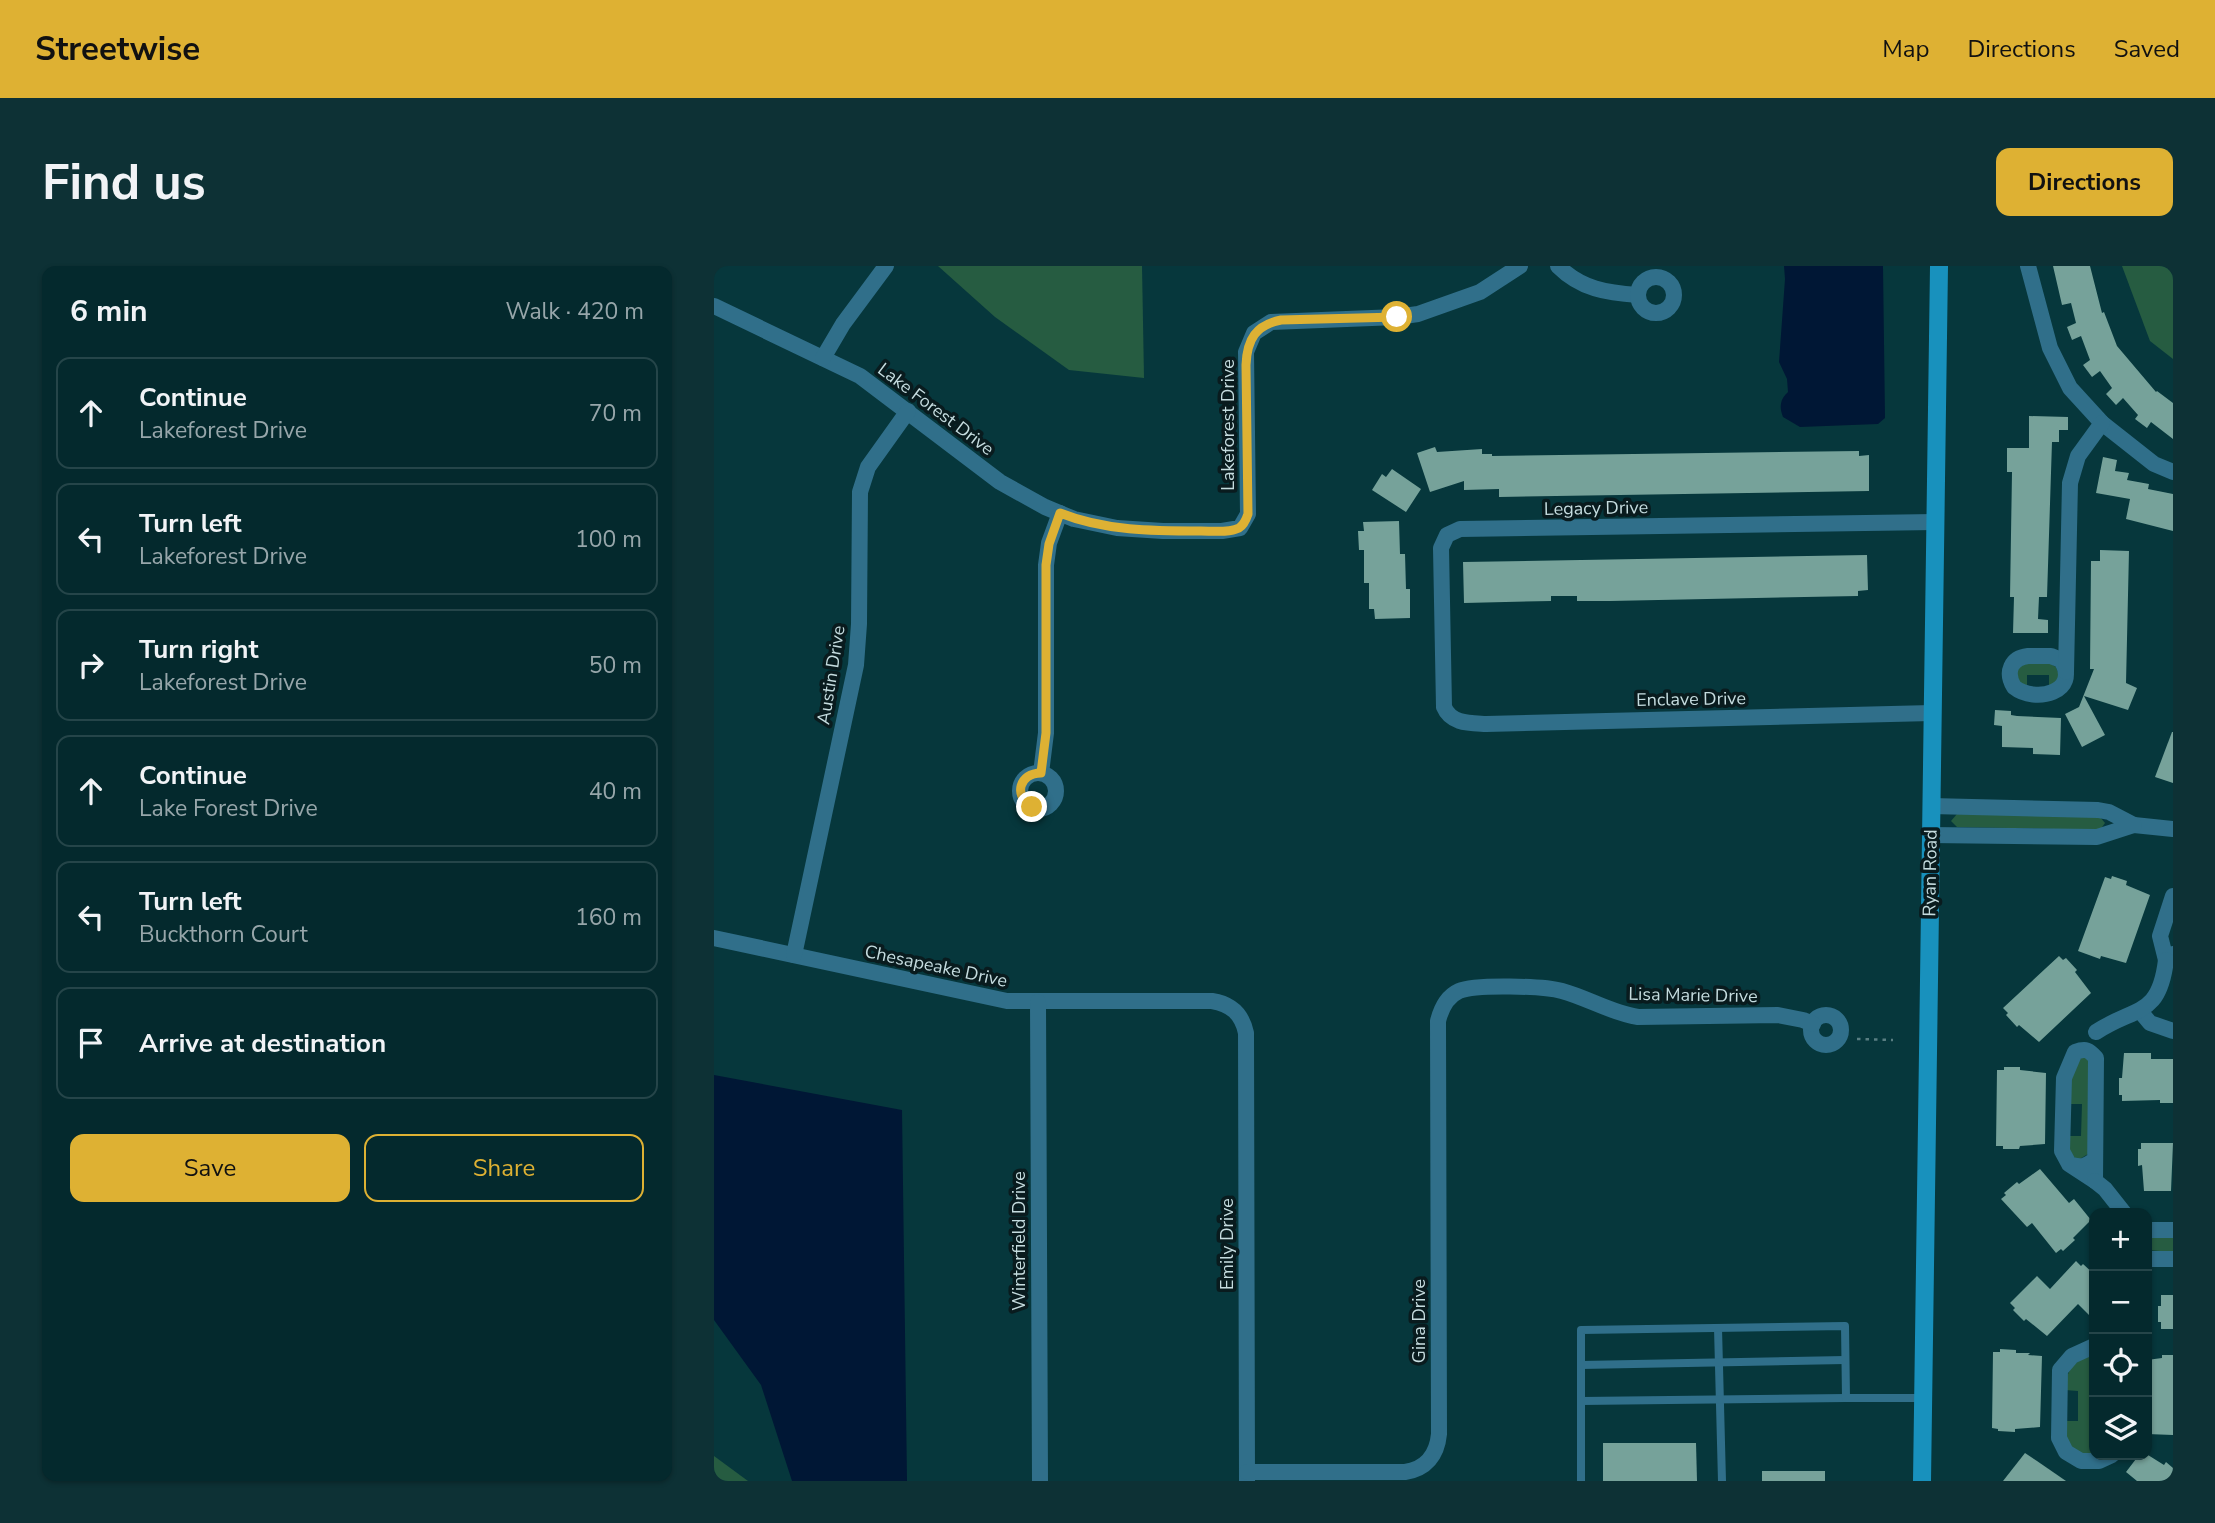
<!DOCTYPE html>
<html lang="en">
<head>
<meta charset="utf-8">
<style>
  body { margin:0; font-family:"Nunito Sans",sans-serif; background:#0d3135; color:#f1f3f6 }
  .controls { position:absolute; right:21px; bottom:21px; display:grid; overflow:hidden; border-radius:14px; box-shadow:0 2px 5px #0004 }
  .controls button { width:63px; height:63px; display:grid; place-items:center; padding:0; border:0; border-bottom:2px solid #254549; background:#04292d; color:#f1f3f6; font:35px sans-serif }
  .stop { position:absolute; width:21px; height:21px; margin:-16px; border:5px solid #deb133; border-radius:50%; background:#fff }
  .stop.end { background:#deb133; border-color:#fff; box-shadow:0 2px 7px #0008 }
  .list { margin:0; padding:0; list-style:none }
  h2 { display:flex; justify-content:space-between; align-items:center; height:91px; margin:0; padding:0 28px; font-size:30px }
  h2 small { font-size:23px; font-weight:400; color:#97a6aa }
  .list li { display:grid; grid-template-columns:46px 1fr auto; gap:21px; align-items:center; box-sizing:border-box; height:112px; margin:0 14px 14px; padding:0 14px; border:2px solid #254549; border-radius:14px }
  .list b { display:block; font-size:26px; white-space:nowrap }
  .list p { margin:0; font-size:23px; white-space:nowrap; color:#97a6aa }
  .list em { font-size:23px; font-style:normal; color:#97a6aa }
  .actions { display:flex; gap:14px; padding:21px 28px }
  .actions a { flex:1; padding:16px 0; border:2px solid #deb133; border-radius:14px; text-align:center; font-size:24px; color:#deb133 }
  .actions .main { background:#deb133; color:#111 }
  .icon { flex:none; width:38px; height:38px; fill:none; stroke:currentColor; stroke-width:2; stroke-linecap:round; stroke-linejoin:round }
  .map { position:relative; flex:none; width:1459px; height:1215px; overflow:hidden; border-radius:14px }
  header { display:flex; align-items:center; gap:42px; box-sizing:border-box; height:98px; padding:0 35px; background:#deb133; color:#111 }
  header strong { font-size:33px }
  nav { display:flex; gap:38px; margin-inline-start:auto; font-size:24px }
  .intro { display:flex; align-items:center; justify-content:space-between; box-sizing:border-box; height:168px; padding:0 42px }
  h1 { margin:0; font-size:49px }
  .button { padding:18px 32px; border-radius:14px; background:#deb133; color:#111; font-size:24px; font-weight:700 }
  main { display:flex; gap:42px; padding:0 42px }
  aside { flex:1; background:#04292d; border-radius:14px; box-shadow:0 2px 5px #0004 }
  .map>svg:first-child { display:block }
  .green { fill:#265c41 }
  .water { fill:#001735 }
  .building { fill:#76a29a }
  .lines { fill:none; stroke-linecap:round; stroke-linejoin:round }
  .path { stroke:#597e82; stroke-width:2.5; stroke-dasharray:3.5 5; stroke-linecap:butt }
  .lane { stroke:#306f8a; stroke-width:8 }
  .street { stroke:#306f8a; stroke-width:16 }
  .secondary { stroke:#1891bd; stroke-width:18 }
  .route { stroke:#deb133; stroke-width:9 }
  .labels { text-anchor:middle; stroke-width:7; stroke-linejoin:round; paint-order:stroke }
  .street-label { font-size:18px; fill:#c5dcdf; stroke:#091b1e }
</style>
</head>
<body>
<header>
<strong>Streetwise</strong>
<nav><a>Map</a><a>Directions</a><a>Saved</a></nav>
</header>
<div class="intro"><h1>Find us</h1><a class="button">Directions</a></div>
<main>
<aside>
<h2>6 min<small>Walk · 420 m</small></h2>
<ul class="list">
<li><svg class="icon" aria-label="ahead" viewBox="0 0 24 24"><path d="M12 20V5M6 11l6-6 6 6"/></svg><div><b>Continue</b><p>Lakeforest Drive</p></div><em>70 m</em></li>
<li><svg class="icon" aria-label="left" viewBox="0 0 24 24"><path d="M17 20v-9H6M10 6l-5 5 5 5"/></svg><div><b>Turn left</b><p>Lakeforest Drive</p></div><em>100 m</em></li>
<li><svg class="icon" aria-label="right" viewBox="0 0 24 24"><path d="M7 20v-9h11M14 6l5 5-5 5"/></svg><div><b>Turn right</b><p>Lakeforest Drive</p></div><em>50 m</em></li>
<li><svg class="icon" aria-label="ahead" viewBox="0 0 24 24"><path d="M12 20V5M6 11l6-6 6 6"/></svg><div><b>Continue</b><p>Lake Forest Drive</p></div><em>40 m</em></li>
<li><svg class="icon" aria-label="left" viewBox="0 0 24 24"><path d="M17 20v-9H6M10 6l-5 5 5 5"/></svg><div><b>Turn left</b><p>Buckthorn Court</p></div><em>160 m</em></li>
<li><svg class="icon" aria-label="arrive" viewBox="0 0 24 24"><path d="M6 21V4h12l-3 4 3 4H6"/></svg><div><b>Arrive at destination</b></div></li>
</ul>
<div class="actions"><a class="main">Save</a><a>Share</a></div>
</aside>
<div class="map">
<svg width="1459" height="1215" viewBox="0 0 1459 1215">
  <rect width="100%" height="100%" fill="#06373c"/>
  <!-- green -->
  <g class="green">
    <polygon points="224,0 428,0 430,112 355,104 281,51"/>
    <polygon points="1408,0 1459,0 1459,93 1436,75"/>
    <polygon points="1313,397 1335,397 1342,401 1345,409 1342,417 1335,421 1335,409 1313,409 1313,421 1305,417 1302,409 1305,401"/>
    <polygon points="1243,548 1386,551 1391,557 1386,564 1243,561 1237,555"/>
    <path d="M1368,790L1375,794L1374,888L1364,894L1354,887L1355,870H1367L1368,838H1356C1356,817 1357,808 1368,790Z"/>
    <polygon points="1436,971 1459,971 1459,986 1433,984 1433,973"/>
    <path d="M1380,1088L1378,1125H1380V1189L1367,1188L1353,1177L1351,1155H1364V1125L1351,1124C1354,1100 1358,1097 1380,1088Z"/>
    <polygon points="0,1190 34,1215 0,1215"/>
  </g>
  <!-- water -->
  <g class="water">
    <path d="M1070,0H1169L1171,152L1164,158L1086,161L1069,151C1065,141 1066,133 1074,126L1073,113L1065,96L1071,13Z"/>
    <polygon points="0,809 188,844 193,1215 78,1215 47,1119 0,1054"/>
  </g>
  <!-- building -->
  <g class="building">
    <polygon points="1339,0 1376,0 1388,47 1390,46 1403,80 1442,126 1443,125 1459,137 1459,173 1437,156 1433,162 1421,153 1424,149 1409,132 1402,139 1392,128 1398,122 1386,105 1378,111 1369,99 1376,94 1367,70 1358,74 1353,61 1362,57 1357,37 1348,39"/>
    <polygon points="1315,150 1354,151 1354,164 1345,164 1345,176 1338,176 1333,331 1325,331 1324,353 1334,354 1334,367 1299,367 1300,331 1296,331 1298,206 1293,206 1293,182 1315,182"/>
    <polygon points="721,181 723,186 768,183 768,188 778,188 778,190 1145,185 1145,190 1155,189 1155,225 785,231 785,223 750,224 750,215 716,226 703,187"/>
    <polygon points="1389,191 1403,194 1401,205 1415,207 1413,214 1435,218 1434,223 1459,228 1459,265 1412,253 1416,233 1382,227"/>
    <polygon points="678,203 707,223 692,246 658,224 668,208 672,211"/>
    <polygon points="685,255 686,288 691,288 692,323 696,323 696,352 661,353 660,343 655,343 655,317 650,317 650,284 645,284 644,265 650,265 649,256"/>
    <polygon points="1386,284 1415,285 1412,417 1423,422 1414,444 1370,430 1391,469 1368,481 1351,448 1365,441 1380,403 1376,403 1377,295 1386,295"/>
    <polygon points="1153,289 1154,324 1144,325 1144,330 896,335 863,335 863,330 837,330 837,335 750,337 749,296"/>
    <polygon points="1281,444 1297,445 1297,449 1303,450 1347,452 1346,489 1319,488 1319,482 1288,481 1288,460 1280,459"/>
    <polygon points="1458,466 1459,466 1459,517 1441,511"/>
    <polygon points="1398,610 1413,615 1412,619 1436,629 1412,697 1387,690 1386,693 1364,685 1391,611 1397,613"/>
    <polygon points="1345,690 1349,694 1352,692 1363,704 1361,706 1377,727 1325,776 1305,759 1303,761 1292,749 1294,747 1289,742"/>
    <polygon points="1410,787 1437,787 1437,793 1459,793 1459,837 1446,837 1446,834 1408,835 1408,829 1405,829 1405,812 1408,812"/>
    <polygon points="1290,801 1306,801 1306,804 1332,807 1331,878 1306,880 1305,883 1289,883 1289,880 1282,880 1283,804 1290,804"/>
    <polygon points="1427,877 1459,877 1457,925 1430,925 1428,899 1424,900 1424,883 1427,883"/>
    <polygon points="1326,903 1355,937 1360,933 1377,954 1359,972 1361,974 1349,985 1347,983 1342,987 1318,957 1313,961 1287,933 1292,929 1290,927 1303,916 1305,918"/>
    <polygon points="1362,995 1367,1000 1369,998 1380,1008 1380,1054 1364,1038 1333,1070 1312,1053 1310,1055 1299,1044 1301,1042 1296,1037 1323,1010 1336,1023"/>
    <polygon points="1447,1029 1459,1029 1459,1063 1447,1063 1447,1056 1444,1056 1444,1040 1447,1040"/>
    <polygon points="1286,1083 1302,1084 1302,1087 1316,1087 1314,1089 1328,1090 1326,1161 1301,1163 1301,1166 1284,1165 1284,1163 1278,1162 1279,1086 1286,1086"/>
    <polygon points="1448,1089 1459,1089 1459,1169 1433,1168 1433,1094 1448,1092"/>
    <polygon points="889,1177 982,1177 983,1215 889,1215"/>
    <polygon points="1311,1187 1323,1195 1352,1215 1289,1215"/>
    <polygon points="1425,1189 1434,1189 1450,1199 1452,1196 1459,1202 1459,1215 1423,1215 1412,1206"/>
    <rect x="1048" y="1205" width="63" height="10"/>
  </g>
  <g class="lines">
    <!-- path -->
    <polyline class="path" points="1143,773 1179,774"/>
    <!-- lane -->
    <g class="lane">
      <polyline points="1004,1062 1008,1215"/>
      <polyline points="867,1099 1131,1094"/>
      <polyline points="867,1135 1132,1132"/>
      <polyline points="867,1215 867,1064 1131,1060 1132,1132 1208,1132"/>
    </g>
    <!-- street -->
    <g class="street">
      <path d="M844,0C867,23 893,27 924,29"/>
      <polyline points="1314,0 1336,82 1356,122 1388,157 1440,198 1459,206"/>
      <circle cx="942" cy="29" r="18"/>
      <polyline points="0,40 146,110 286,216 331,241 360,253 403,262 449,265 508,265 526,262 534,248 532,86 540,67 557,56 683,51 704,48 766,26 806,0"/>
      <polyline points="109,92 129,58 172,0"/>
      <path d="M1314,390H1337L1347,394C1367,426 1321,438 1300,421C1291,406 1297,392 1314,390Z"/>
      <polyline points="1352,406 1356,217 1364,190 1388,157"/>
      <path d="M1218,447L772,458C756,457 737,458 730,441L727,282L733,269L746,263L1221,256"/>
      <polyline points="327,507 332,467 332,299 335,277 346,247"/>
      <circle cx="324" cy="525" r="18"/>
      <polyline points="1420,559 1459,563"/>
      <polyline points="1216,569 1383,571 1420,559 1395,546 1384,544 1217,540"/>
      <polyline points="1459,630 1446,670 1452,694 1459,688"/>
      <path d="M0,672L293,735H498C517,738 528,748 532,767L533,1215"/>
      <polyline points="80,689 142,399 145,358 146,226 154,201 194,145"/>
      <polyline points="324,736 326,1215"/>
      <polyline points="1426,745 1436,757 1459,765"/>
      <circle cx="1112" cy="764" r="15"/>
      <path d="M1382,766C1421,740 1445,752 1452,694"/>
      <path d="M1355,898L1381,915L1382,792C1375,784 1372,782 1361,786L1350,812L1348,885L1355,898C1366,902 1372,901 1381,893"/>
      <polyline points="1381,915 1391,923 1410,947"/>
      <polyline points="1433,964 1459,964"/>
      <polyline points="1433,993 1459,993"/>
      <polyline points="1380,1080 1358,1090 1346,1104 1345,1172 1352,1186 1367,1195 1385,1195 1398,1189"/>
      <path d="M533,1206H691C712,1203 723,1189 725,1168L724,755C727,743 732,731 745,725C761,718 830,720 848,725C874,732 897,747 924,751L1064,749L1089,754L1099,758"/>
    </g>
    <!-- secondary -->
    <polyline class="secondary" points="1208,1215 1225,0"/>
  </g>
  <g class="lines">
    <!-- route -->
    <path class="route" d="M318,541C299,530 305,507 327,507L332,467V299L335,278L346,247C391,265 439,265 487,265C498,265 515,267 525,262C530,259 532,254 534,248L532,99C533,73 542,59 567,54L683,51"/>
  </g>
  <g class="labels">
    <!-- street labels -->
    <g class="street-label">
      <text transform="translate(222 143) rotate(37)" y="6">Lake Forest Drive</text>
      <text transform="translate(514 159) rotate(-90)" y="6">Lakeforest Drive</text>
      <text transform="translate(882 242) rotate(-1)" y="6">Legacy Drive</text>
      <text transform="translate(117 409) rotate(-81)" y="6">Austin Drive</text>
      <text transform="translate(977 433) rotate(-1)" y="6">Enclave Drive</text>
      <text transform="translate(1216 607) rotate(-89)" y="6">Ryan Road</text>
      <text transform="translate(222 700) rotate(12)" y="6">Chesapeake Drive</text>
      <text transform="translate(979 729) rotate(1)" y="6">Lisa Marie Drive</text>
      <text transform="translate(305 975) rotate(-90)" y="6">Winterfield Drive</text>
      <text transform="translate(513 978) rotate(-90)" y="6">Emily Drive</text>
      <text transform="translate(705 1055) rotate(-90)" y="6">Gina Drive</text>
    </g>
  </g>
</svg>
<div class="controls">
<button>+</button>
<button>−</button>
<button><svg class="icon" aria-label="locate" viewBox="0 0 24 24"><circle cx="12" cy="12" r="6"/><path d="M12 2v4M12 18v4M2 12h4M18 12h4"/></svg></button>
<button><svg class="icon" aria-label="layers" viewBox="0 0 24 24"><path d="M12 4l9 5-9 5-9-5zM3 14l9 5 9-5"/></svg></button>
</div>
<div class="stop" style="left:683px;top:51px"></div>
<div class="stop end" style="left:318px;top:541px"></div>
</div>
</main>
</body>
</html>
